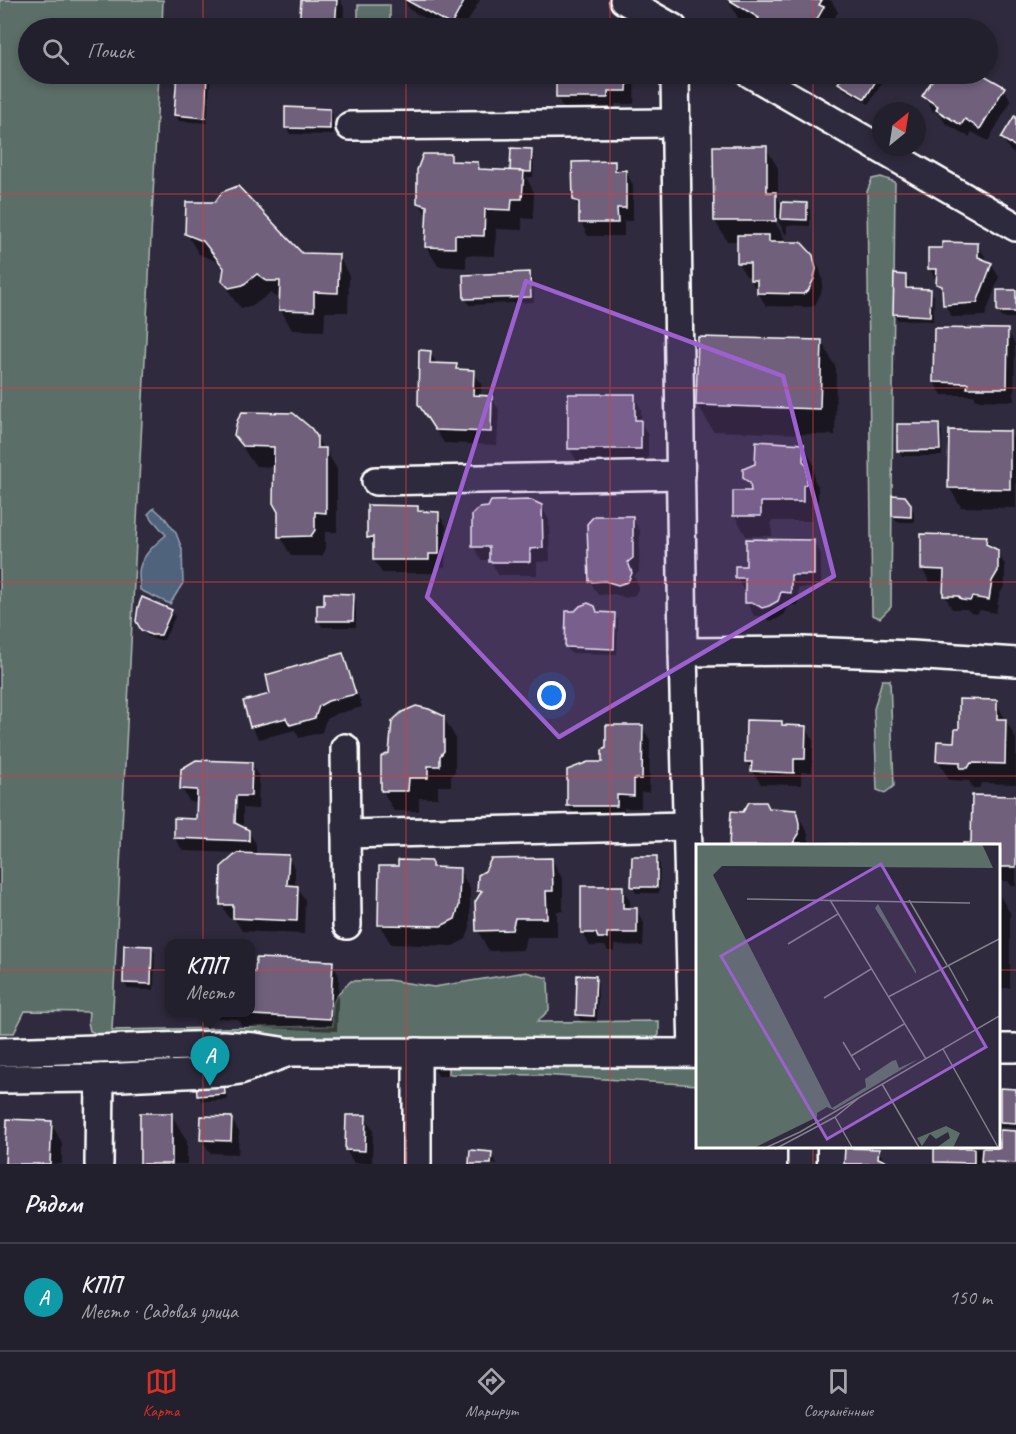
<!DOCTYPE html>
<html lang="ru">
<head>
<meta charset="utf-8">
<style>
  body { margin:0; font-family:Caveat,sans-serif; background:#2f2d3a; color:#f1f3f6 }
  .compass { position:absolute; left:872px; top:102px; width:54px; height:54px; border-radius:50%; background:#23202e; box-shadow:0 3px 9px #0003; rotate:30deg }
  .you { position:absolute; left:552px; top:696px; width:21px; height:21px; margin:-15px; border:4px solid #fff; border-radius:50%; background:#1a73e8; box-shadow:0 0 0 9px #1a73e833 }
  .badge { display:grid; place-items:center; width:39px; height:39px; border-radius:50%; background:#d93025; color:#fff; font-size:20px; font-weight:700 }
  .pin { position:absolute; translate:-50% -50px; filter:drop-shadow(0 2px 3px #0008) }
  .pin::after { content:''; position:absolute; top:32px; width:21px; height:18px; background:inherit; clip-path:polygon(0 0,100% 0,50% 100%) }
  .popup { position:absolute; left:165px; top:939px; width:90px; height:78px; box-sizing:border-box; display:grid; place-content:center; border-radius:12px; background:#23202e; filter:drop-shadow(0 2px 4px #0005); font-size:20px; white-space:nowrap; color:#a3a3aa }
  .popup b { font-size:22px; color:#f1f3f6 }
  .popup::after { content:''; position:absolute; left:50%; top:100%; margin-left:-12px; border:12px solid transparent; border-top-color:#23202e }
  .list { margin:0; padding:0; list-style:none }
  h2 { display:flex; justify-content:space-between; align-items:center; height:78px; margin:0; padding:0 24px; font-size:26px }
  h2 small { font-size:20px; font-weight:400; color:#a3a3aa }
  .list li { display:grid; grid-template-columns:39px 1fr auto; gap:18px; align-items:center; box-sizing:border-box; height:108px; padding:0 24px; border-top:2px solid #403e4a }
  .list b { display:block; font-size:22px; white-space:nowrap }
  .list p { margin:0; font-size:20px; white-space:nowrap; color:#a3a3aa }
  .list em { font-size:20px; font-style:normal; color:#a3a3aa }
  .icon { flex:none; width:33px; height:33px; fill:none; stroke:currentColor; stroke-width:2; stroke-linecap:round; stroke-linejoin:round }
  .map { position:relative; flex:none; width:1016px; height:1164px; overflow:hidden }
  .search { position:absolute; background:#23202e; box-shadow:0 3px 9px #0003; left:18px; right:18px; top:18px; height:66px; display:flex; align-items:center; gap:15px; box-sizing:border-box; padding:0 21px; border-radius:33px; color:#a3a3aa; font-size:22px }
  .sheet { height:186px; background:#23202e }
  nav { display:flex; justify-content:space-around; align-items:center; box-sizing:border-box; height:84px; border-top:2px solid #403e4a; background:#23202e; font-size:16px; color:#a3a3aa }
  nav a { display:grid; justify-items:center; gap:3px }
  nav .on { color:#d93025 }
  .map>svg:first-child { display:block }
  .green { fill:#5b6e67; stroke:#adb6b3; stroke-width:1.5 }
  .water { fill:#50637b; stroke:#96a1b0; stroke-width:1.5 }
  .shadow { fill:#0007 }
  .building { fill:#6f607b; stroke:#fff; stroke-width:1.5 }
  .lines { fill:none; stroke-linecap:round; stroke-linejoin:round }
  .minor-casing { stroke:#fff; stroke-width:32 }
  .minor { stroke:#2f2a3d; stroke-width:27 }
  .marked { fill:#9c61cf; fill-opacity:0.2; stroke:#9c61cf; stroke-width:4.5; stroke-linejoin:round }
  .grid { fill:none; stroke:#da3e3e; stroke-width:1.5; stroke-opacity:0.55 }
  .inset-road { fill:none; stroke:#827f8b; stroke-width:1.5 }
  .view { fill:#9c61cf; fill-opacity:0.15; stroke:#9c61cf; stroke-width:3 }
  .inset-edge { fill:none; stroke:#fff; stroke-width:3 }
</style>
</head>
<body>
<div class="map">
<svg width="1016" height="1164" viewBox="0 0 1016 1164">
  <rect width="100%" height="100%" fill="#2f2a3d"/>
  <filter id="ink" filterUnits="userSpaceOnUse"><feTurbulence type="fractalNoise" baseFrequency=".0167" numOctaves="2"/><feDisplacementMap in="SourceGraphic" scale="12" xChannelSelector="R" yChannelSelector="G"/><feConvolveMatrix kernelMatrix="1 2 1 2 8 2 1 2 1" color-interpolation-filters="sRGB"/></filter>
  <g filter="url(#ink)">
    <!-- green -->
    <g class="green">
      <path d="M0,0H163L162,28H28V74H159L112,1030L333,1026C331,1000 332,999 351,981L388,980L434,987L526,972L548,978L549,1010L537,1022L659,1021V1035L657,1037L114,1041L90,1031L88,1022L89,1012L25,1011L14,1033H0Z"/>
      <rect x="358" y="5" width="32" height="23"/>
      <polygon points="881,177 895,182 891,607 880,618 872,615 867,192 872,179"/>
      <polygon points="882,680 890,680 894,786 885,793 877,790 874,709"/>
      <polygon points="449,1065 698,1069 698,1085 541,1075 449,1074"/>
    </g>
    <!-- water -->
    <path class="water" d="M154,508L165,518L176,533L182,549L183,583L170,604L140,590C140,586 139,580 139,575C138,559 154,545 166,535L148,514Z"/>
    <!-- shadow -->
    <g class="shadow">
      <polygon points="303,0 340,0 344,8 343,28 300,28"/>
      <polygon points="404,0 480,0 464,28 443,28 410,10"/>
      <polygon points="728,0 831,0 838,12 831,23 835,28 755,28 738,18"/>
      <polygon points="178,74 211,74 207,123 179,121 176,115"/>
      <polygon points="334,74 353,74 353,80 338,80"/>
      <polygon points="558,74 635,74 634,104 615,104 615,111 565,111 557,97"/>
      <polygon points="846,74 899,74 894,83 885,78 869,104 844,89 840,83"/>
      <polygon points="924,74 980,74 1004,88 1011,101 988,141 972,132 969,137 945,123 940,115 932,110 924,96 931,85"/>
      <polygon points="329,110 333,116 333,135 290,134 287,128"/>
      <polygon points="1016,118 1016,155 1010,151 1003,138"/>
      <polygon points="766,148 778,168 778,199 781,204 807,204 810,211 810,226 787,225 787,237 774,214 771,215 787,243 812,256 820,270 823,283 821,293 815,305 811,307 766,306 751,280 752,276 746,276 738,263 738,241 727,241 715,221"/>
      <polygon points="531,150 534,156 533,177 526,177 534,192 533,219 522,218 522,230 496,229 495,256 466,255 466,268 438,266 426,246 428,218 419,202 450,156 454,163 477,164 480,170 511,172"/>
      <polygon points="614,163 619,172 626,172 633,185 633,221 624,221 624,236 588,236 581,222 580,210 574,199"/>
      <polygon points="187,234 301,255 338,255 349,276 348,312 325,312 324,331 292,330 281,310 280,300 270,293 254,305 241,308 235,301 223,281 225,272 216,261 199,254"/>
      <polygon points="977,244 985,257 985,261 991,264 999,277 985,316 952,317 945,304 944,295 930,269 944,249"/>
      <polygon points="530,274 533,280 534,302 469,305 466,298"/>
      <polygon points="905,276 909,282 909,289 930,290 934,296 933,321 898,320 894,314"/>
      <polygon points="1016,291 1016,318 1002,318 998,312"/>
      <polygon points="1007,331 1015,344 1014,401 976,400 974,395 942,395 934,382"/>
      <polygon points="821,341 836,368 835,435 713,431 698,405"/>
      <polygon points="430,352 437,364 456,365 459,371 473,371 481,384 481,397 491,397 499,410 497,445 444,443 428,418"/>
      <polygon points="634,396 641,409 641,423 648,435 648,462 577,461 569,448"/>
      <polygon points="938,425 942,432 942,456 902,456 899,450"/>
      <polygon points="1010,433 1016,444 1016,508 961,507 949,487"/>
      <polygon points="236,435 316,436 323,449 325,449 337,469 337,532 325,532 325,551 322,556 291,556 280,536 275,467 256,466 248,456"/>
      <polygon points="803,445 814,465 814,479 818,486 818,503 813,506 813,521 771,521 772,536 746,536 735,516 753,492 745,478"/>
      <polygon points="910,505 914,512 914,522 897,522 893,516"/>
      <polygon points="541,506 549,520 550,561 537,562 537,575 498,575 491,560 481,560 474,547"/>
      <polygon points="417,507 420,513 438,513 446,526 445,567 436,566 436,573 382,573 374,560 374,547 369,537"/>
      <polygon points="632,518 640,531 639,572 634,576 639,587 635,595 626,598 614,594 598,595 590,581"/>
      <polygon points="986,537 993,549 997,551 1005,565 1005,585 999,595 996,613 980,610 977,614 971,613 967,609 952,609 945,596 945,582 930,582 922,569"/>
      <polygon points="813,541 821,554 821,588 798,588 798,605 788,605 785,614 777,619 770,621 763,616 754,616 747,603 747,591 744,591 737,577 748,568"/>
      <polygon points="353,595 356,601 356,627 322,627 319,621 326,606"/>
      <polygon points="171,611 175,617 164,640 156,640 147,636 137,621"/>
      <polygon points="598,614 614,614 618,620 617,654 570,653 566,646"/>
      <polygon points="342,655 349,668 362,707 335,714 326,720 322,732 299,738 295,730 259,739 251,726 272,695"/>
      <polygon points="996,702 1016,739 1016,784 982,783 979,788 973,788 969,781 949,780 938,760 956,743 960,731"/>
      <polygon points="443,717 455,737 455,771 451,777 451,786 438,786 438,798 419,798 419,811 394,811 383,791 390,754"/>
      <polygon points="781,723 784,726 806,727 813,741 812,772 801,772 801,785 761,784 746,762"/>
      <polygon points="642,727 650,740 649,792 641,792 641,808 624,808 624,819 576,818 568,805 603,764"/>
      <polygon points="251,764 259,777 258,809 243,808 243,828 248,831 256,844 256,855 288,856 295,870 295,887 297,887 305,900 304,934 242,931 234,918 229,918 221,904 240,853 183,851 175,838 198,820 198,803 190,802 182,789"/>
      <polygon points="1016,797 1016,886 1012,886 1008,881 1000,881 1000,846 964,846 973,844"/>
      <polygon points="768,809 795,811 807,831 810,845 845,846 731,846 743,813"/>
      <polygon points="879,844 902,844 903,846 879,846"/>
      <polygon points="656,858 660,864 659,893 636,893 633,887"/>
      <polygon points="552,860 563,880 563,911 557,911 557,937 526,937 523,950 489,951 478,931 482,895 479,890"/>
      <polygon points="431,863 434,869 459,869 470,889 470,927 466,939 453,946 391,944 379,924 400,868"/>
      <polygon points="622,888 630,901 630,910 636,910 644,923 643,946 614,945 614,951 608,951 605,946 590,946 582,933"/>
      <polygon points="1000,896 1010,913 1010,988 1000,988"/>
      <polygon points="151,947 155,953 154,990 128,989 124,983"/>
      <polygon points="332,963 339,976 337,1031 242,1027 238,1019 197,1017 194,1012 250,1012"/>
      <polygon points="578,977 595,977 598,983 597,1022 581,1021 577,1015"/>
      <polygon points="435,1066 445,1066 448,1072 448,1076 438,1076 435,1070"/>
      <polygon points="197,1080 226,1085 227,1100 202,1101 198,1095"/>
      <polygon points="1000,1090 1016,1090 1016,1128 1000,1127"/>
      <polygon points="171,1114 187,1141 187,1164 142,1164"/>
      <polygon points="365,1117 373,1130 372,1163 354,1163 346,1150"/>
      <polygon points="231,1118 239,1132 238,1154 210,1153 202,1140"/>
      <polygon points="51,1123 62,1143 62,1164 7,1164"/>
      <polygon points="1000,1131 1016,1132 1016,1164 984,1164 981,1158 981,1164 937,1164 935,1162 936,1148 1000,1148"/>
      <polygon points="878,1150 885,1162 890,1164 846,1164"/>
      <polygon points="491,1153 497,1164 470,1164"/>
    </g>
    <!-- building -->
    <g class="building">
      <polygon points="301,0 337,0 335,28 299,28"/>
      <polygon points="406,0 465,0 451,25"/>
      <polygon points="729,0 822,0 819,5 824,7 812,28 753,28 759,18"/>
      <polygon points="177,74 207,74 205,118 174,115"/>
      <polygon points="556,74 628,74 627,91 608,91 608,98 556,98"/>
      <polygon points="844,74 880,74 865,99 838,83"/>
      <polygon points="922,74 982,74 1005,87 980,129 965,119 961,125 936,110 938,106 922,96 933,79"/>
      <polygon points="285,107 330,109 330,129 285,128"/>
      <polygon points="1015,115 1016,116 1016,147 1001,138"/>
      <polygon points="713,146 767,146 767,192 776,192 776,221 714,221"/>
      <polygon points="511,148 532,149 531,172 510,171"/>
      <polygon points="423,154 451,154 451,161 478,162 479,169 524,171 522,199 512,199 511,210 485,209 484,236 455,235 455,248 425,247 427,206 417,203 417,170"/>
      <polygon points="615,161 615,171 626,170 626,208 617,208 618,223 579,223 579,202 573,200 572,162"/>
      <polygon points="238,186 302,253 339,254 338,293 314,292 314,311 279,310 280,281 267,281 257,274 243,285 229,288 222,281 224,268 203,241 185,234 186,202 215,202 222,192"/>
      <polygon points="782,202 807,203 807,220 781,219"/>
      <polygon points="737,235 769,235 769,242 801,242 813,255 816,269 814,279 808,291 803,294 757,293 757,280 750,280 750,263 737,263"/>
      <polygon points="942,242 978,243 978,257 992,263 977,303 943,305 942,286 936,284 937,269 928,269 928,248 942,248"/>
      <polygon points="530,272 531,297 464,299 463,275"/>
      <polygon points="894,274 906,275 906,288 931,289 930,316 893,314"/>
      <rect x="997" y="290" width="19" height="22"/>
      <polygon points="934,328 1008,329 1007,388 967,388 968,383 933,382"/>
      <polygon points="698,337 822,340 820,409 696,405"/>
      <polygon points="419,350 431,351 430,363 457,364 456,369 474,370 473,395 492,396 491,432 435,430 418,404"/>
      <polygon points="568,394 635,394 635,420 641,420 641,449 568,449"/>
      <polygon points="242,412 293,413 311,428 317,436 317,448 326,448 326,513 315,512 315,530 311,536 278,537 278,512 273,503 274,447 243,446 234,435 237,421"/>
      <polygon points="897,424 939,424 940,450 897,451"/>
      <polygon points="949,430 1010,431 1010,489 948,488"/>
      <polygon points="756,441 804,444 803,461 807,465 807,483 803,486 803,502 761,502 761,516 733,516 733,491 751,491 750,483 743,478 743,469 755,464"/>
      <polygon points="892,495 905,496 911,504 911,517 892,516"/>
      <polygon points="531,500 542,505 543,548 530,549 530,562 489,562 489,547 472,547 472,515 479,508 488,507 491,501"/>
      <polygon points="367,505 418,506 418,511 439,512 439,554 429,554 429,560 373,560 373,537 367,538"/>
      <polygon points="594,516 633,516 633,558 628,562 632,573 628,582 618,585 605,581 589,582 587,524"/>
      <polygon points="921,534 987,536 986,544 998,550 998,571 992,581 989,600 972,597 970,601 962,600 958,596 943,596 944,570 921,569"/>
      <polygon points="746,539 814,540 814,575 791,575 791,593 781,592 778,601 769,606 762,608 754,603 745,603 745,578 735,578 735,566 746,566"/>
      <polygon points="324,593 354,594 353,621 317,621 317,605 324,605"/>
      <polygon points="142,597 172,610 161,635 151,635 141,630 136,621 138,607"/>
      <polygon points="588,603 595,606 597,612 615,613 614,649 565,647 566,611 575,611 580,606"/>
      <polygon points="343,653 356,694 328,701 319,706 315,718 290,725 286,718 250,727 243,701 270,694 266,675"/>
      <polygon points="959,699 997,700 997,719 1006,719 1005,764 971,763 968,768 960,768 960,762 936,761 937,741 954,742 955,729 959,729"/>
      <polygon points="416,706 429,709 444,716 444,751 440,756 440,766 428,766 428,778 409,778 408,791 381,791 381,757 389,753 392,721 402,712"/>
      <polygon points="746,720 782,721 782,725 806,726 805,759 794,759 794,773 751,771 752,762 745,762"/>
      <polygon points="606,725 643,725 642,779 634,779 634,796 617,795 617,806 567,806 567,770 588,762 602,762 602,750 606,748"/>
      <polygon points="196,760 252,762 251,796 236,796 235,823 249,830 249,841 174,838 174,818 196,819 197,790 180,789 181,769"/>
      <polygon points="972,795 1016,796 1016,867 1000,867 1000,846 963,846 963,843 971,843"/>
      <polygon points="749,802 766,802 769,808 796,810 799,823 799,834 793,843 857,845 857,846 729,846 731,811 743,812"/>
      <polygon points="237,853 289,855 287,885 298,886 297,921 233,918 233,905 220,905 221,867"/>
      <polygon points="632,856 657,856 657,887 631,887"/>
      <polygon points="552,858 553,891 546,891 547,918 515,918 512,930 476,931 475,902 482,891 477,891 478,875 485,871 491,859"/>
      <polygon points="398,860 432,861 432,867 460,868 459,906 455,919 441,926 378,925 379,866 398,866"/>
      <polygon points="581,886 623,886 623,908 637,908 637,933 607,933 607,938 598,938 596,933 581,933"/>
      <polygon points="124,945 152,946 151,984 123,983"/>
      <polygon points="256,958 333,961 330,1019 233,1014 233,1012 250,1012 250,972 255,972"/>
      <polygon points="577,975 596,976 594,1016 576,1015"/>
      <polygon points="224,1077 225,1094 197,1096 196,1079"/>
      <polygon points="1000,1088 1016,1089 1016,1123 1000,1122"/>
      <rect x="140" y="1113" width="32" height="51"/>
      <polygon points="346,1115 366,1115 365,1151 345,1150"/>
      <polygon points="201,1116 232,1117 231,1141 200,1140"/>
      <polygon points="7,1119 52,1121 50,1164 5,1164"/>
      <polygon points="1000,1130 1016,1131 1016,1163 981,1161 982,1148 1000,1148"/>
      <polygon points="845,1148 879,1149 878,1158 892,1164 844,1164"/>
      <polygon points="934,1148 974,1148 974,1163 934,1162"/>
      <polygon points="470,1150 492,1152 491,1164 469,1164"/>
    </g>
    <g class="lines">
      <defs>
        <g id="minor">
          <polyline points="624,0 673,28"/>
          <polyline points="675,74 683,652 693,1053"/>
          <polyline points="751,74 1016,227"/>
          <polyline points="350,126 676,123"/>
          <polyline points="376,481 681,475"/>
          <polyline points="683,652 803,651 912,655 1016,662"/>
          <polyline points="345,748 347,925"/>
          <polyline points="346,834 687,826"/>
          <polyline points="1000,1048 1016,1048"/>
          <polyline points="0,1052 223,1045 255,1047 287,1052 698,1053"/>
          <polyline points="417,1052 417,1164"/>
          <polyline points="0,1079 100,1078 227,1072 240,1070 286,1053"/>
          <polyline points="99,1164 100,1078"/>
          <polyline points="802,1164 802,1148"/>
        </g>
      </defs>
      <!-- minor casing -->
      <use href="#minor" class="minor-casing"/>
      <!-- minor -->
      <use href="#minor" class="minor"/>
    </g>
  </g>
  <!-- marked area -->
  <path class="marked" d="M526,281L783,376L834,576L559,737L427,597Z"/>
  <!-- grid -->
  <path class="grid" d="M203,0V28M406,0V28M610,0V28M813,0V28M203,74V1164M406,74V1164M610,74V1164M813,74V846M0,194H1016M0,388H1016M0,582H1016M0,776H1016M0,970H698M1000,970H1016M813,1148V1164"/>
  <!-- overview -->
  <g transform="translate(696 844)">
    <rect width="304" height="304" fill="#2f2a3d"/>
    <path d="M0,0H286L297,24L26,22L17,31L136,264L170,243L169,235L196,217L200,216L203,224L223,215L138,266L131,263L121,269V273L58,304H0ZM182,60L220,127V130L179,64ZM250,282L264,289L257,304H240L254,294L252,288L240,295L234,290L226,302L221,294Z" fill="#5b6e67"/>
    <path class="inset-road" d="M51,55L274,59M134,56L230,215M213,56L251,121M92,100L142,70M252,121L272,157M192,153L305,94M128,154L175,125M147,198L164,226M247,205L303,305M155,212L208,180M186,240L224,305M139,273L157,305M67,305L104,288L305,171M79,305L139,273L164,253"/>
    <path class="view" d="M185,20L290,203L131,295L25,112Z"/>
    <rect width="304" height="304" class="inset-edge"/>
  </g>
</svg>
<svg class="compass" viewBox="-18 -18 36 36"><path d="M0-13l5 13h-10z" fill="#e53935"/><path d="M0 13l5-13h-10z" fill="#a3a3aa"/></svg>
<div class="you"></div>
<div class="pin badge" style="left:210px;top:1086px;background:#0f9aa8">A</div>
<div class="popup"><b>КПП</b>Место</div>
<div class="search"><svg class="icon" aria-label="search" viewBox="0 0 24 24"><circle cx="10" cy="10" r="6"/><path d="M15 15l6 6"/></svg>Поиск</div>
</div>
<section class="sheet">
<h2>Рядом<small></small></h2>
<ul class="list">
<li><span class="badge" style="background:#0f9aa8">A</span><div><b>КПП</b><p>Место · Садовая улица</p></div><em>150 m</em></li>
</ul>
</section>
<nav>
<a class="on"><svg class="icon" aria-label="map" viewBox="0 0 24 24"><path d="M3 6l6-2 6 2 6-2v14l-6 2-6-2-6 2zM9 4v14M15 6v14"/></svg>Карта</a>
<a><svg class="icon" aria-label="directions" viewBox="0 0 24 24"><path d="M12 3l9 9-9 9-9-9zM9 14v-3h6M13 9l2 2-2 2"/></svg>Маршрут</a>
<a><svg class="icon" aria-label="saved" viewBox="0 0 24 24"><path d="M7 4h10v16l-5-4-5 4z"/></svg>Сохранённые</a>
</nav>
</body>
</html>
